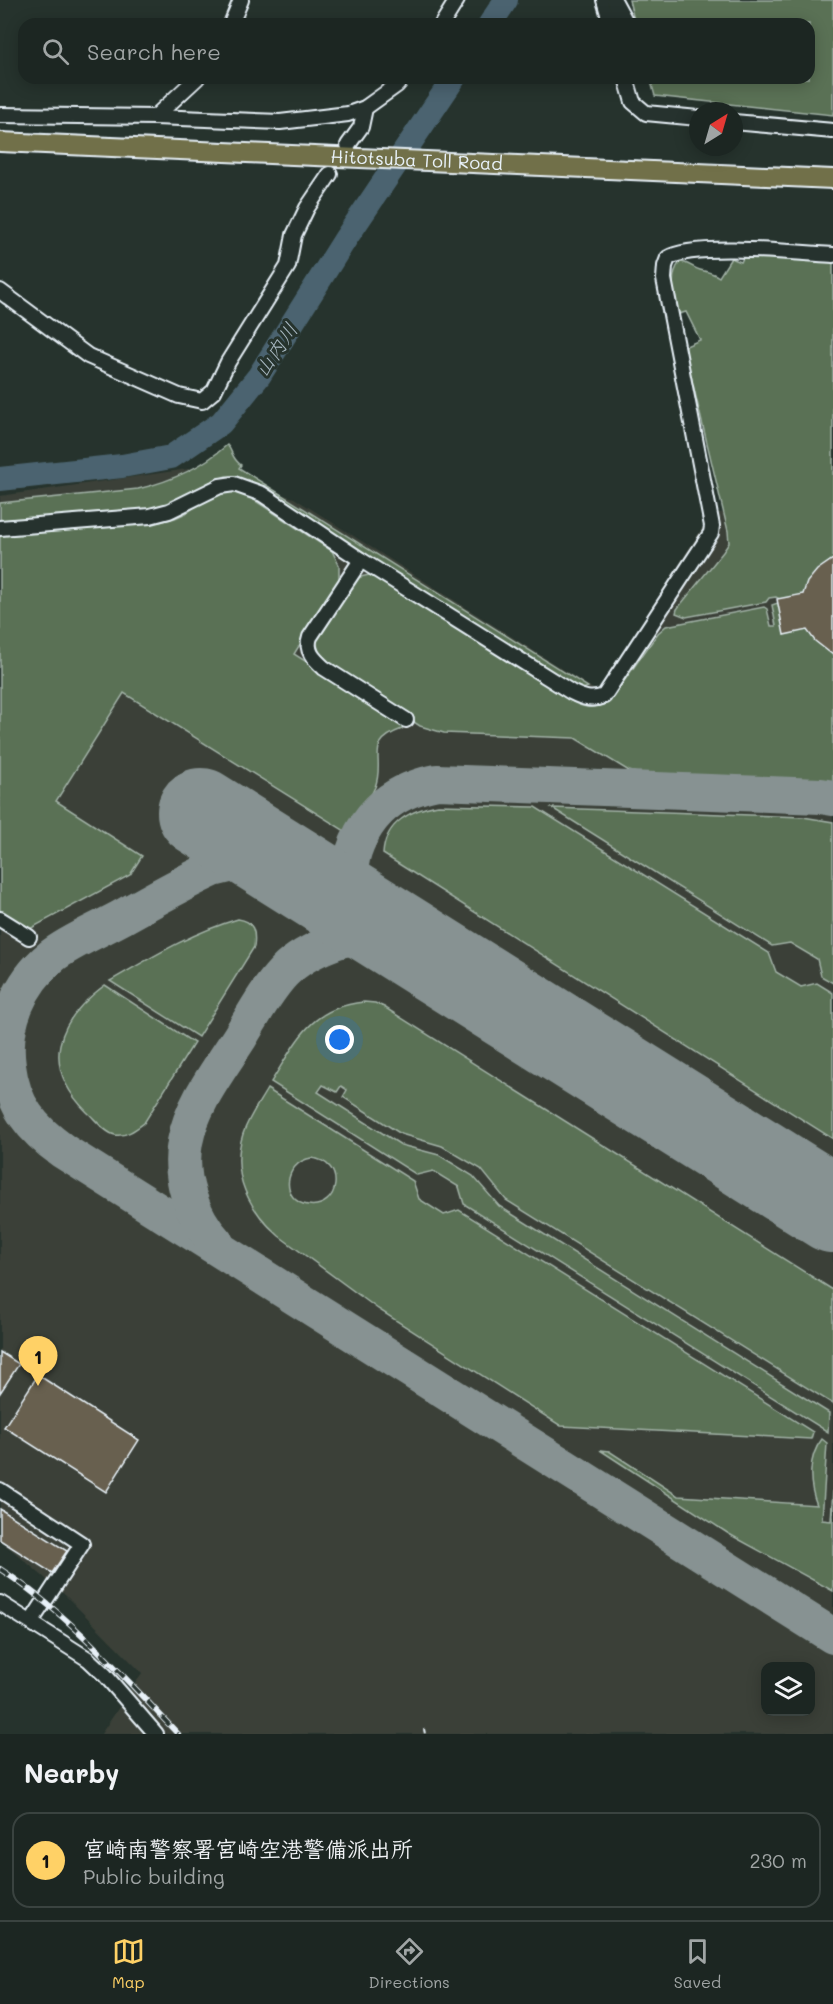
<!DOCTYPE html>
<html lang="en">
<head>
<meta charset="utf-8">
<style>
  body { margin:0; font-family:Mali,"Klee One",sans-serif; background:#252e2a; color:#f1f3f6 }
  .controls { position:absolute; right:18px; bottom:18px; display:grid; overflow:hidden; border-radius:12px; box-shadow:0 3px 15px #0003 }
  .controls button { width:54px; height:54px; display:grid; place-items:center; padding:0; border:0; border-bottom:2px solid #3a4340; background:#1c2622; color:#f1f3f6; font:30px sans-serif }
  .compass { position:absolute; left:689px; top:102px; width:54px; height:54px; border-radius:50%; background:#1c2622; box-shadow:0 3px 15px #0003; rotate:37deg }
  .you { position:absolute; left:340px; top:1040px; width:21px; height:21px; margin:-15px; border:4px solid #fff; border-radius:50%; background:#1a73e8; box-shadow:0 0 0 9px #1a73e833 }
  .badge { display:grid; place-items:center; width:39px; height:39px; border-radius:50%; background:#ffd166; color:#111; font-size:20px; font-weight:700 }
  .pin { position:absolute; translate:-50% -50px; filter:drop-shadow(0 2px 3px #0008) }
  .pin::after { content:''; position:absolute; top:32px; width:21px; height:18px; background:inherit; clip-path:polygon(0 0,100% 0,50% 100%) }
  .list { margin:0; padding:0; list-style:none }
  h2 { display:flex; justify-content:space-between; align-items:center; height:78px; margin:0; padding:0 24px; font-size:26px }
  h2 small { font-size:20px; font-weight:400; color:#a0a5a5 }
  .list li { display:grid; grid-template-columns:39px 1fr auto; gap:18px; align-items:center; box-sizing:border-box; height:96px; margin:0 12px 12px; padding:0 12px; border:2px solid #3a4340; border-radius:18px }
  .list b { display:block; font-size:22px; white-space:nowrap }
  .list p { margin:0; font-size:20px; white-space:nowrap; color:#a0a5a5 }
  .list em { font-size:20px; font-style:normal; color:#a0a5a5 }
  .icon { flex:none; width:33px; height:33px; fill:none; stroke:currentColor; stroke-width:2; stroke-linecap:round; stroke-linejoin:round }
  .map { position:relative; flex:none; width:833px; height:1734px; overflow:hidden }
  .search { position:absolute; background:#1c2622; box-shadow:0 3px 15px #0003; left:18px; right:18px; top:18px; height:66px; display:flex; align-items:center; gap:15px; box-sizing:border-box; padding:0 21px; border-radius:18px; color:#a0a5a5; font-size:22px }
  .sheet { height:186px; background:#1c2622 }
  nav { display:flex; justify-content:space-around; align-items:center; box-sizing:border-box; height:84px; border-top:2px solid #3a4340; background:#1c2622; font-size:16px; color:#a0a5a5 }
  nav a { display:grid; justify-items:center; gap:3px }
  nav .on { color:#ffd166 }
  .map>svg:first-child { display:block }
  .built { fill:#3a4138; fill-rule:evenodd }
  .green { fill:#5a7155; stroke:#a1b1a6; stroke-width:1.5; fill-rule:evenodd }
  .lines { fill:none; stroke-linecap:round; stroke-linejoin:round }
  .river { stroke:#4b6470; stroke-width:24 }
  .taxiway { stroke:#879292; stroke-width:36 }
  .runway { stroke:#879292; stroke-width:88 }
  .building { fill:#676150; stroke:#e8f1f8; stroke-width:1.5 }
  .minor-casing { stroke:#e8f1f8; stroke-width:18 }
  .major-casing { stroke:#e8f1f8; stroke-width:22 }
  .path { stroke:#e8f1f8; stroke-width:2; stroke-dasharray:4.5 4.5; stroke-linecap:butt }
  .minor { stroke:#26332d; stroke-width:14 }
  .major { stroke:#71704a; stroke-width:18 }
  .rail-casing { stroke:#e8f1f8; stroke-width:6 }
  .rail { stroke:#26332d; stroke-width:4; stroke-dasharray:11; stroke-linecap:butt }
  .labels { text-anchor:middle; stroke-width:6; stroke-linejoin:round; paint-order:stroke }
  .street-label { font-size:18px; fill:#e8f1f8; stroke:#26332d }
  .water-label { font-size:20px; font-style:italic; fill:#a9b9c2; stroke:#26332d }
</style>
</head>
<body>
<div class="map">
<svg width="833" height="1734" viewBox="0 0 833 1734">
  <rect width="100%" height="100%" fill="#26332d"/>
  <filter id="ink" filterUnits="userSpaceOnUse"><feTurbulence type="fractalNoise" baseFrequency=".0167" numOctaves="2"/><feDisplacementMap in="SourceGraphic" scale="12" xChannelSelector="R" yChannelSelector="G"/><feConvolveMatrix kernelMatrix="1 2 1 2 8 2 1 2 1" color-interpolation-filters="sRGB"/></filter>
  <g filter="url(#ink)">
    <!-- built -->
    <path class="built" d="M195,468L294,498L598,692L711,514L833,499V1734H101L142,1673L65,1595L0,1540V496ZM766,1666H810V1712H766Z"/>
    <!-- green -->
    <g class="green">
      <polygon points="629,0 833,0 833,115 655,96 650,78 809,78 809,24 635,24"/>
      <path d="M748,248L833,252V784L645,775L629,771L575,738L444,733L420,726L332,669C322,659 317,651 316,637L352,579L369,575L377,577L573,702C588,710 600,709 612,698L658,633L666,626L764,607L767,609L771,626H776L772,605L778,603L780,599L776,597L769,598L766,602L686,617L676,613L677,609L723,552L729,543L728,531L684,347L700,340L686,312L679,314C674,299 668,276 680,262C688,262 692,268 700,270C707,272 712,272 719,277L731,258L741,262Z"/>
      <path d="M227,445C233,451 231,458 241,465L239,468L588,687L583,689L569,684L254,485L236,477L226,476L208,483L194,495L160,509L0,525V503L138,489C172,481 201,468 227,445Z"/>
      <path d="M228,489L245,494L332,551L339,565V581L294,654L403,723L402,729C363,743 386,759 375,787C368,803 357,818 348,833L124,693L56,801L142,856L130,875L28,930L0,913V536L160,522L175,518L188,512L211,494Z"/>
      <path d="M438,805L535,807L769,953L776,972L801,987L817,983L833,993V1139L383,854C385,822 410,810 438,805Z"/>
      <polygon points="552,808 803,817 833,822 833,983 821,976 817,959 790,943 772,946"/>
      <path d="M238,919C254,921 256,932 254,947L198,1037L110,981C152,957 191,933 238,919Z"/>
      <path d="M105,985L194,1043L144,1123C136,1129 126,1137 115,1135C105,1133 95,1119 87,1112C40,1065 56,1021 105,985Z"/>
      <path d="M364,1002L375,1003L384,1007L833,1290V1404L506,1200L481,1169L442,1146L401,1134L343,1097L347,1090L341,1086L337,1092L323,1085L318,1092L401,1145L439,1155L473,1176L499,1206L829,1413L828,1432L464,1204L459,1187L433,1171L417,1175L271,1082C297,1041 310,1007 364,1002Z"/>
      <path d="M267,1089L413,1181L419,1199L444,1215L459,1210L813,1432L811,1439L561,1426L378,1309L279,1236C249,1210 230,1174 243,1134C248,1118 259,1103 267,1089ZM311,1158C347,1161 340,1210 308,1205C280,1201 283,1163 311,1158Z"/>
      <path d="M822,1439L827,1443L822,1520L831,1521L833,1489V1591L729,1534L600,1450L609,1451L678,1496L817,1505C809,1485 807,1458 822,1439Z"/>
    </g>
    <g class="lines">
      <!-- river -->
      <g class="river">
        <polyline points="490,24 506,0"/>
        <polyline points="0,479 122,466 171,457 221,423 259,376 346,238 454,78"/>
      </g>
      <!-- taxiway -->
      <g class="taxiway">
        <path d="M299,874L264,864L241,862L213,869C182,883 153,900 124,916C103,928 69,942 52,956C19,983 2,1025 8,1066C13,1106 32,1129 63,1151L833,1636"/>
        <path d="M376,922C366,910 355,898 352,882C346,858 362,827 379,810C394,795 416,786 437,782L821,796L833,798"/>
        <path d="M216,1243C192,1217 178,1178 185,1142C192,1104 219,1070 240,1037C253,1016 266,991 283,973C297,958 315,949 334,942C363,931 395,940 423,950"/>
      </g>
      <!-- runway -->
      <polyline class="runway" points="201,812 833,1209"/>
    </g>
    <!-- building -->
    <g class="building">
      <polygon points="833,559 833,655 815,641 807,630 784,635 777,599 803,594 807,582 817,570"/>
      <polygon points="0,1352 19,1364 0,1393"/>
      <polygon points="38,1375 139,1440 106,1492 4,1427"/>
      <polygon points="0,1509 67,1551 52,1573 0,1540"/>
    </g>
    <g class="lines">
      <defs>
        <g id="minor">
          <polyline points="604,0 611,24"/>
          <polyline points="614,0 627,24"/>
          <polyline points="231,24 241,0"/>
          <polyline points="442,24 457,0"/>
          <polyline points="626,78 633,102 646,113 698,118"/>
          <polyline points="0,115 155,117 280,122 348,114 365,108 397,85 403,78"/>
          <polyline points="155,117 197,78"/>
          <polyline points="734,122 833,131"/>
          <polyline points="348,145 361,127 365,108"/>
          <polyline points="0,291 88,356 179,396 202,401 214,391 228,362 288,266 294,235 307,208 330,174"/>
          <path d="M0,528L150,516L169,511L220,486L234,484L262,494L361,560L571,692C583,698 591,701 604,696L711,533L712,526L664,279L665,266L668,258C692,242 800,253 833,255"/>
          <path d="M361,560L310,637C305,651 314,659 324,668L406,720"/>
          <polyline points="0,919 29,937"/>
          <polyline points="0,1490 82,1544 31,1622"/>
          <polyline points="0,1603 88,1659 105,1675 156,1734"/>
        </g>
        <g id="major">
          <path id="s1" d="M0,142L833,179"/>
        </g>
      </defs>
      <!-- minor casing -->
      <use href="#minor" class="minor-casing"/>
      <!-- major casing -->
      <use href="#major" class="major-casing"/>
      <!-- path -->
      <polyline class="path" points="424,1729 425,1734"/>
      <!-- minor -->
      <use href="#minor" class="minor"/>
      <!-- major -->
      <use href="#major" class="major"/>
      <defs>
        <path id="rail" d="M0,1569C68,1613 122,1675 178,1734"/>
      </defs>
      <!-- rail casing -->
      <use href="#rail" class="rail-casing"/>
      <!-- rail -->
      <use href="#rail" class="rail"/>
    </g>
  </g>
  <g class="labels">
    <!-- street labels -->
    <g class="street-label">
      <text dy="6" stroke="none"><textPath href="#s1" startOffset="417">Hitotsuba Toll Road</textPath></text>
    </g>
    <!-- water labels -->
    <g class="water-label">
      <text transform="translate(276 350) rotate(-56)" y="7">山内川</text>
    </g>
  </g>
</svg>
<div class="controls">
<button><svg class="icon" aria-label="layers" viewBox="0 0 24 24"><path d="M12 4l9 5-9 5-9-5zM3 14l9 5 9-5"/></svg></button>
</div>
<svg class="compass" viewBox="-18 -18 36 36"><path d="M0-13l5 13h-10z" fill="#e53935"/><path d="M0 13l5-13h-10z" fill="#a0a5a5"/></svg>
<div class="you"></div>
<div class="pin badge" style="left:38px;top:1386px">1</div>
<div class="search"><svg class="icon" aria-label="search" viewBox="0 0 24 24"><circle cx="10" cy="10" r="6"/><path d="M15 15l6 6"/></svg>Search here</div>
</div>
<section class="sheet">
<h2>Nearby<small></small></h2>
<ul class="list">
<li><span class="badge">1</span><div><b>宮崎南警察署宮崎空港警備派出所</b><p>Public building</p></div><em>230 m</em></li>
</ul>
</section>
<nav>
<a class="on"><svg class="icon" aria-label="map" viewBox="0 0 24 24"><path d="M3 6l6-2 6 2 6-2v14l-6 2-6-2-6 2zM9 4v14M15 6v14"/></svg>Map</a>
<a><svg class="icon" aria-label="directions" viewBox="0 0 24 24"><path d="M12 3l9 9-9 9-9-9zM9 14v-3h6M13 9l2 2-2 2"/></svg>Directions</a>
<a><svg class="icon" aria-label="saved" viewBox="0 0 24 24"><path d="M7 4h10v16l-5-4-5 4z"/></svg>Saved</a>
</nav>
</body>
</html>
